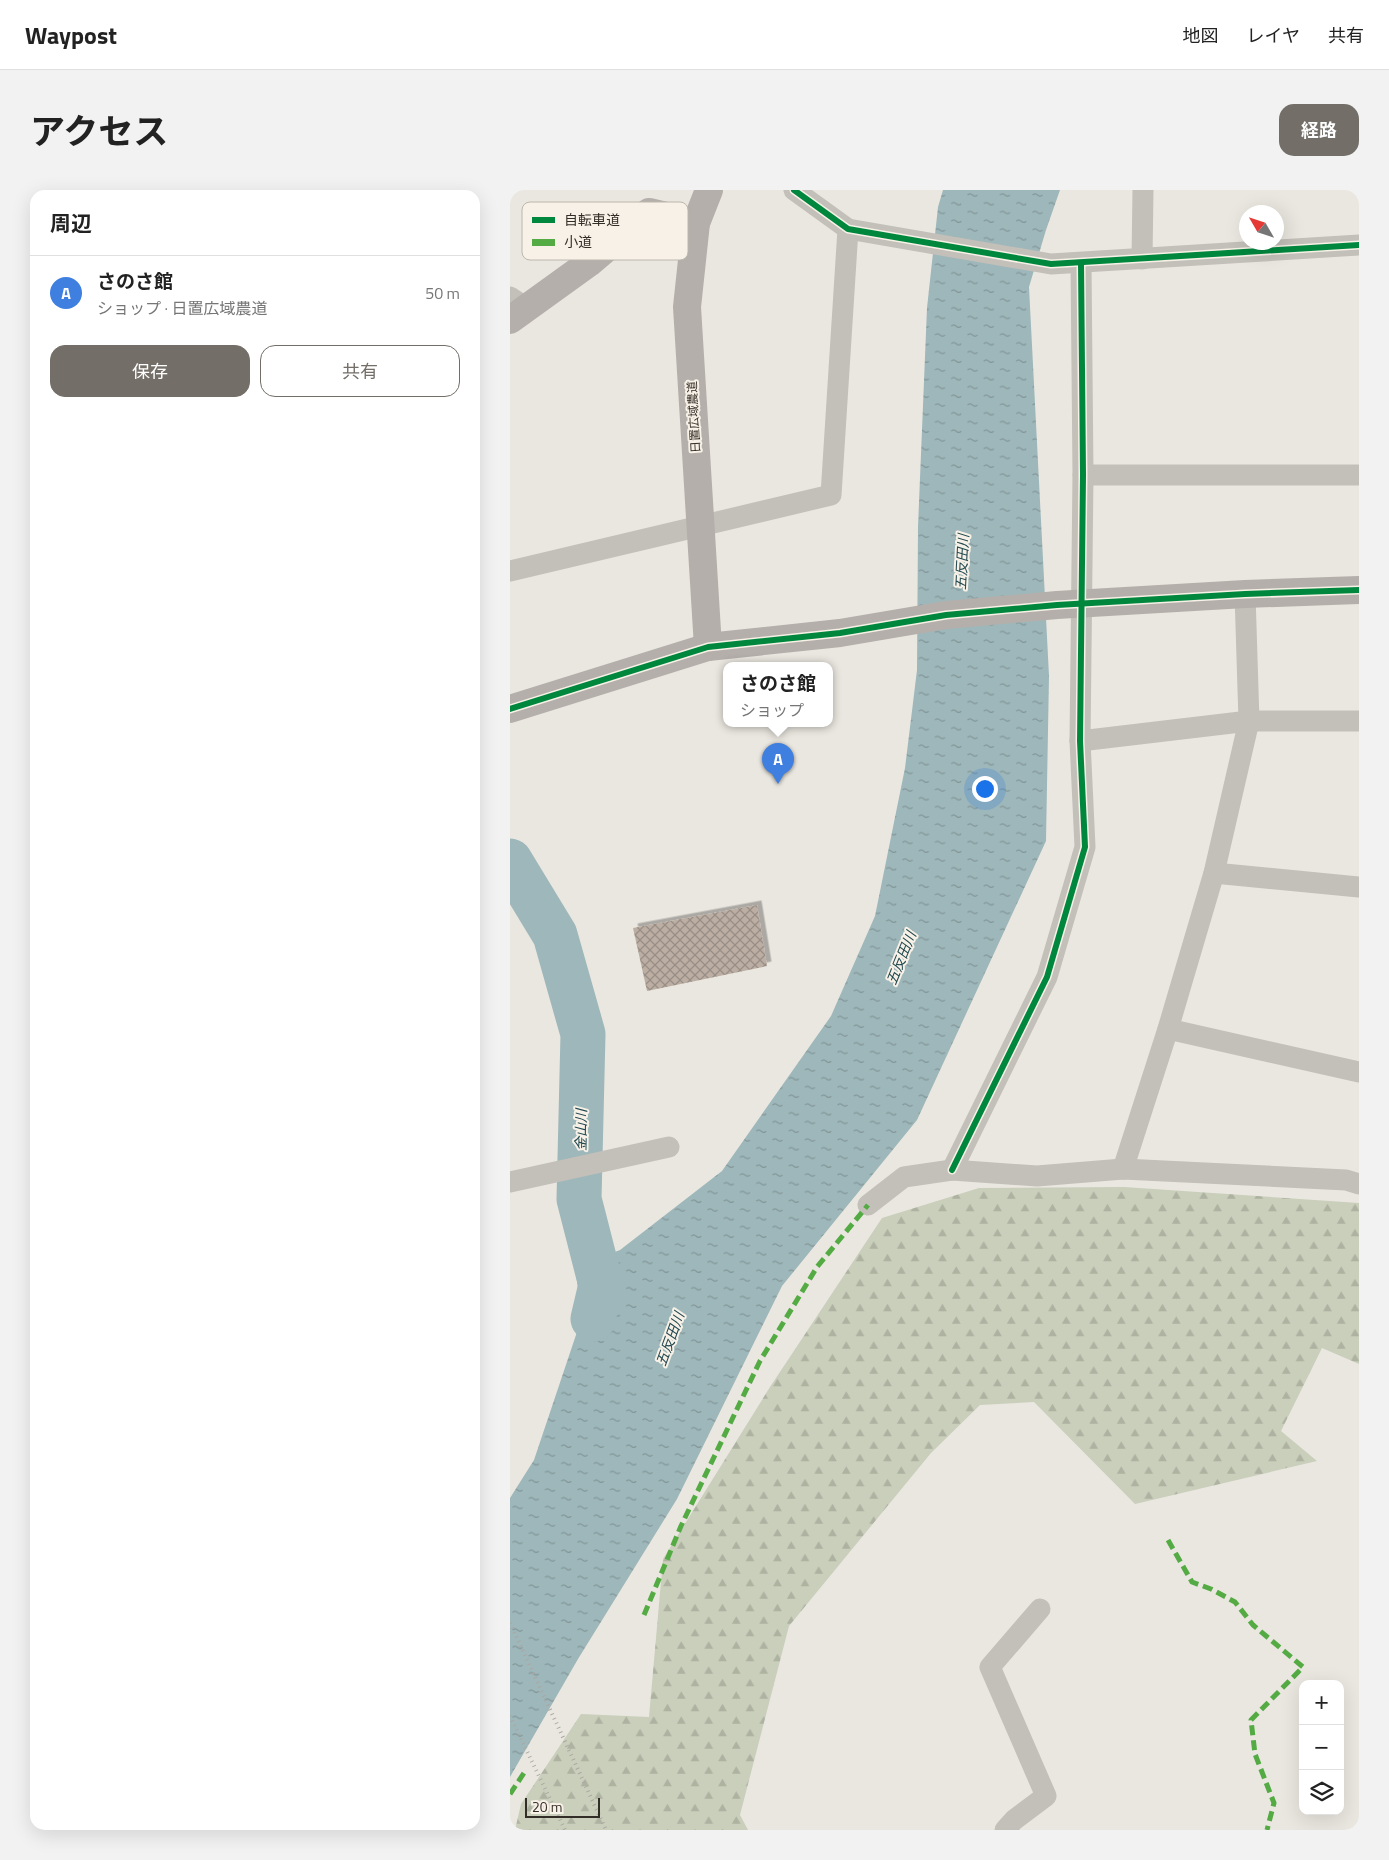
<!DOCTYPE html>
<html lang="ja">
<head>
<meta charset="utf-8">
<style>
  body { margin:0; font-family:"Titillium Web","Noto Sans JP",sans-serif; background:#f2f2f2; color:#222 }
  .controls { position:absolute; right:15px; bottom:15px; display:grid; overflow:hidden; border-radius:10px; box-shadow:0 5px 20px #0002 }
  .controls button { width:45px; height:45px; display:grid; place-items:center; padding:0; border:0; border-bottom:1px solid #e0e0e0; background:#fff; color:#222; font:25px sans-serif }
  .compass { position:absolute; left:729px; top:15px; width:45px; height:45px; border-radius:50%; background:#fff; box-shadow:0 5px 20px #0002; rotate:309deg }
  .scale { position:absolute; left:15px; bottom:12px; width:75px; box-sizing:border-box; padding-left:5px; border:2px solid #332d27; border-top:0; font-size:14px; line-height:18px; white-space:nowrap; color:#332d27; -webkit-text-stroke:4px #f7f1e7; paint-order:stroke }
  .you { position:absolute; left:474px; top:598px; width:18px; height:18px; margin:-12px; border:4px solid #fff; border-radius:50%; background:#1a73e8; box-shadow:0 0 0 8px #1a73e833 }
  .badge { display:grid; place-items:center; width:32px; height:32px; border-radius:50%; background:#736e68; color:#fff; font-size:16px; font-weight:700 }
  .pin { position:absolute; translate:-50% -41px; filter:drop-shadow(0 1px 2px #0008) }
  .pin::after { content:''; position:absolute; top:26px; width:18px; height:15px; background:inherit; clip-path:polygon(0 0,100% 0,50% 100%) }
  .popup { position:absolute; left:213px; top:472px; width:110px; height:65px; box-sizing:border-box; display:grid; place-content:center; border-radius:10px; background:#fff; filter:drop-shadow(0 1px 4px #0005); font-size:16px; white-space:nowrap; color:#767676 }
  .popup b { font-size:19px; color:#222 }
  .popup::after { content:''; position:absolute; left:50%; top:100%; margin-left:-10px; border:10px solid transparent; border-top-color:#fff }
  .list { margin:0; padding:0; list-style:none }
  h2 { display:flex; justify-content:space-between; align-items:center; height:65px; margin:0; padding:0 20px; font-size:21px }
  h2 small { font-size:16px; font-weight:400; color:#767676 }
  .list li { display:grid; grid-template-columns:32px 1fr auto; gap:15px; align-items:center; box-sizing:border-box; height:75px; padding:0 20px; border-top:1px solid #e0e0e0 }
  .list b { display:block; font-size:19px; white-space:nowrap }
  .list p { margin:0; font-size:16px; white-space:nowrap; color:#767676 }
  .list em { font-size:16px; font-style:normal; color:#767676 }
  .actions { display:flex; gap:10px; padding:15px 20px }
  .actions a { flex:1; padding:11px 0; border:1px solid #736e68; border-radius:15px; text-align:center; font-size:18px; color:#736e68 }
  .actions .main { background:#736e68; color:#fff }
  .icon { flex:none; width:28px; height:28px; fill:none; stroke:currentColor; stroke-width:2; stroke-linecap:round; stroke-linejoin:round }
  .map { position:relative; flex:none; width:849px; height:1640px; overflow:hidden; border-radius:15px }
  header { display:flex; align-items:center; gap:30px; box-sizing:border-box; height:70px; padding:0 25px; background:#fff; border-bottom:1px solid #e0e0e0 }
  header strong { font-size:24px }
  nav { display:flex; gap:28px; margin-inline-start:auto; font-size:18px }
  .intro { display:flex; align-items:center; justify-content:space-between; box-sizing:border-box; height:120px; padding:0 30px }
  h1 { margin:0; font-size:35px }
  .button { padding:12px 22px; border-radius:15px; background:#736e68; color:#fff; font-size:18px; font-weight:700 }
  main { display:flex; gap:30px; padding:0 30px }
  aside { flex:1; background:#fff; border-radius:15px; box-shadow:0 5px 20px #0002 }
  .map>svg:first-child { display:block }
  .forest { fill:url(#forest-firs) }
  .water { fill:url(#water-ripples) }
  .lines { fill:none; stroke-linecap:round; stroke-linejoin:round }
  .river { stroke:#9eb7ba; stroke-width:45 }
  .building { fill:url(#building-cross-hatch); filter:url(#shadow) }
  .street { stroke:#c3bfb9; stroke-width:21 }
  .secondary { stroke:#b4afaa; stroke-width:28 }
  .rail { stroke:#aba7a2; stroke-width:4; stroke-dasharray:1 4; stroke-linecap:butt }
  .quiet { stroke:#54ab44; stroke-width:5; stroke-dasharray:10 5; stroke-linecap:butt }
  .cycleway-casing { stroke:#f7f1e7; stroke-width:9 }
  .cycleway { stroke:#00873e; stroke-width:6 }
  .labels { text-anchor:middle; stroke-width:4; stroke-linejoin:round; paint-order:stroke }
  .street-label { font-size:12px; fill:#332d27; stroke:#f7f1e7 }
  .water-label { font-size:14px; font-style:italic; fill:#214850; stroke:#f7f1e7 }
  .key { fill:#f7f1e7; stroke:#bcb6ad; stroke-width:1 }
  .key-label { font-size:14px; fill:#332d27 }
</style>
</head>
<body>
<header>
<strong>Waypost</strong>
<nav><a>地図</a><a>レイヤ</a><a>共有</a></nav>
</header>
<div class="intro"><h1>アクセス</h1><a class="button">経路</a></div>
<main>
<aside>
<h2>周辺<small></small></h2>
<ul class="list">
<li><span class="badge" style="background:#3f7fe0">A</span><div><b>さのさ館</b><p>ショップ · 日置広域農道</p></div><em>50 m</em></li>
</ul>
<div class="actions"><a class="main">保存</a><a>共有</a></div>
</aside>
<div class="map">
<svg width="849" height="1640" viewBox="0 0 849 1640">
  <defs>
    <pattern id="forest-firs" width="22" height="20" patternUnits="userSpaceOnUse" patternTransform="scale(1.25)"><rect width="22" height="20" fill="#c9cfbb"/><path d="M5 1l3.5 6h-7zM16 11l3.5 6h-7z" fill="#adb2a1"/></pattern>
    <pattern id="water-ripples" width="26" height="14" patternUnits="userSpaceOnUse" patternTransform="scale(1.25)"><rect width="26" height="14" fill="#9eb7ba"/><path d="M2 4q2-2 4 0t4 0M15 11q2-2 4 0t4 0" fill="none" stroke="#819597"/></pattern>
    <pattern id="building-cross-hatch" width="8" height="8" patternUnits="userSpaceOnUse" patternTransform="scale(1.25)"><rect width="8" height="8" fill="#bcaea3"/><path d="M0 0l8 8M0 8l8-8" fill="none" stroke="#998e85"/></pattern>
    <filter id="shadow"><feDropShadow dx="4.5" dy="-4.5" stdDeviation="0" flood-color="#0004"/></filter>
  </defs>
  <rect width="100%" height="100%" fill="#eae7e0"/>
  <!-- forest -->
  <polygon class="forest" points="614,997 849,1013 849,1174 812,1158 771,1241 807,1271 625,1314 524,1212 470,1215 421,1263 279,1436 230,1625 238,1640 5,1640 11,1614 71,1524 139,1527 153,1369 260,1197 372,1028 469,998"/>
  <!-- water -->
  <polygon class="water" points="433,0 550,0 536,40 519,97 539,486 536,651 407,930 272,1096 167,1309 68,1469 0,1587 0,1308 24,1270 72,1127 65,1077 110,1060 212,981 321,826 365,726 395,578 407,480 408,337 417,118 428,17"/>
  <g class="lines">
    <!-- river -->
    <polyline class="river" points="0,671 45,745 73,844 69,1009 91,1095 83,1129"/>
  </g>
  <!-- building -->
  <polygon class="building" points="247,715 257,776 137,801 123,738"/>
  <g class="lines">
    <!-- street -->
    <g class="street">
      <polyline points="284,0 338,39 541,74 849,55"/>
      <polyline points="632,69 633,0"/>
      <polyline points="0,107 17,118"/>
      <polyline points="573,285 849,285"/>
      <polyline points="0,381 321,305 338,39"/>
      <polyline points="570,551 739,531 849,531"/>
      <polyline points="704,683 849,697"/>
      <polyline points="658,839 849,882"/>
      <polyline points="613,979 658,839 704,683 739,531 735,404"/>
      <polyline points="442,980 537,787 575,657 570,551 573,285 571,73"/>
      <polyline points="0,992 159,957"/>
      <polyline points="358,1015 394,987 442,980 527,986 613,979 836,990 849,994"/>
      <polyline points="495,1640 504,1630 536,1606 480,1477 530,1419"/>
    </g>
    <!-- secondary -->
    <g class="secondary">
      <polyline points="0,130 79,73 139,22 186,33"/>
      <polyline points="198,457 177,117 186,33 199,0"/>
      <polyline points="0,519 198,457 330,443 436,425 547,415 735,404 849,400"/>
    </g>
    <!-- rail -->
    <g class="rail">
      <polyline points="0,1433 96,1640"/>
      <polyline points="0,1526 55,1640"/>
    </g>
    <!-- quiet -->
    <g class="quiet">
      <polyline points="658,1350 682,1392 701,1399 725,1412 743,1435 793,1477 741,1530 745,1564 764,1613 757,1640"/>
      <polyline points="134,1425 171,1336 250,1171 307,1077 358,1015"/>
      <polyline points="0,1604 16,1580"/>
    </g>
    <defs>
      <g id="cycleway">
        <polyline points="284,0 338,39 541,74 849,55"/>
        <polyline points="0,519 198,457 330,443 436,425 547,415 735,404 849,400"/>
        <polyline points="442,980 537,787 575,657 570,551 573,285 571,73"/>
      </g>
    </defs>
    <!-- cycleway casing -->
    <use href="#cycleway" class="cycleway-casing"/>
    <!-- cycleway -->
    <use href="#cycleway" class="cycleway"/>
  </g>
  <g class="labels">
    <!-- street labels -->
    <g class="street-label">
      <text transform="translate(184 227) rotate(-93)" y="4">日置広域農道</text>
    </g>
    <!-- water labels -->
    <g class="water-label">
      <text transform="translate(452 372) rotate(-87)" y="5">五反田川</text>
      <text transform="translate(391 768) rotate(-68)" y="5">五反田川</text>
      <text transform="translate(71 940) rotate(-89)" y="5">金山川</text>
      <text transform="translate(160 1149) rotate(-70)" y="5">五反田川</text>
    </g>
  </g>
  <!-- legend -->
  <rect x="12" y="12" width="166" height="58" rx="8" class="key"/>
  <rect x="22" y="27" width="23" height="6" fill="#00873e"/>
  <rect x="22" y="49" width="23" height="7" fill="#54ab44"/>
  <g class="key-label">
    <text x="54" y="35">自転車道</text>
    <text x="54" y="57">小道</text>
  </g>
</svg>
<div class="controls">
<button>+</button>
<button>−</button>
<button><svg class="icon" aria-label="layers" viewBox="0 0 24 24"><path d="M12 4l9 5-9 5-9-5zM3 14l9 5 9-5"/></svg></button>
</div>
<svg class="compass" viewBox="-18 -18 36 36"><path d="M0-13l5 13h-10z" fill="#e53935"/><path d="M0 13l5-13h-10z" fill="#767676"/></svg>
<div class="scale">20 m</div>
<div class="you"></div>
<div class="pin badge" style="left:268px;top:594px;background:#3f7fe0">A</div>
<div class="popup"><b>さのさ館</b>ショップ</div>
</div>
</main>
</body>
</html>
